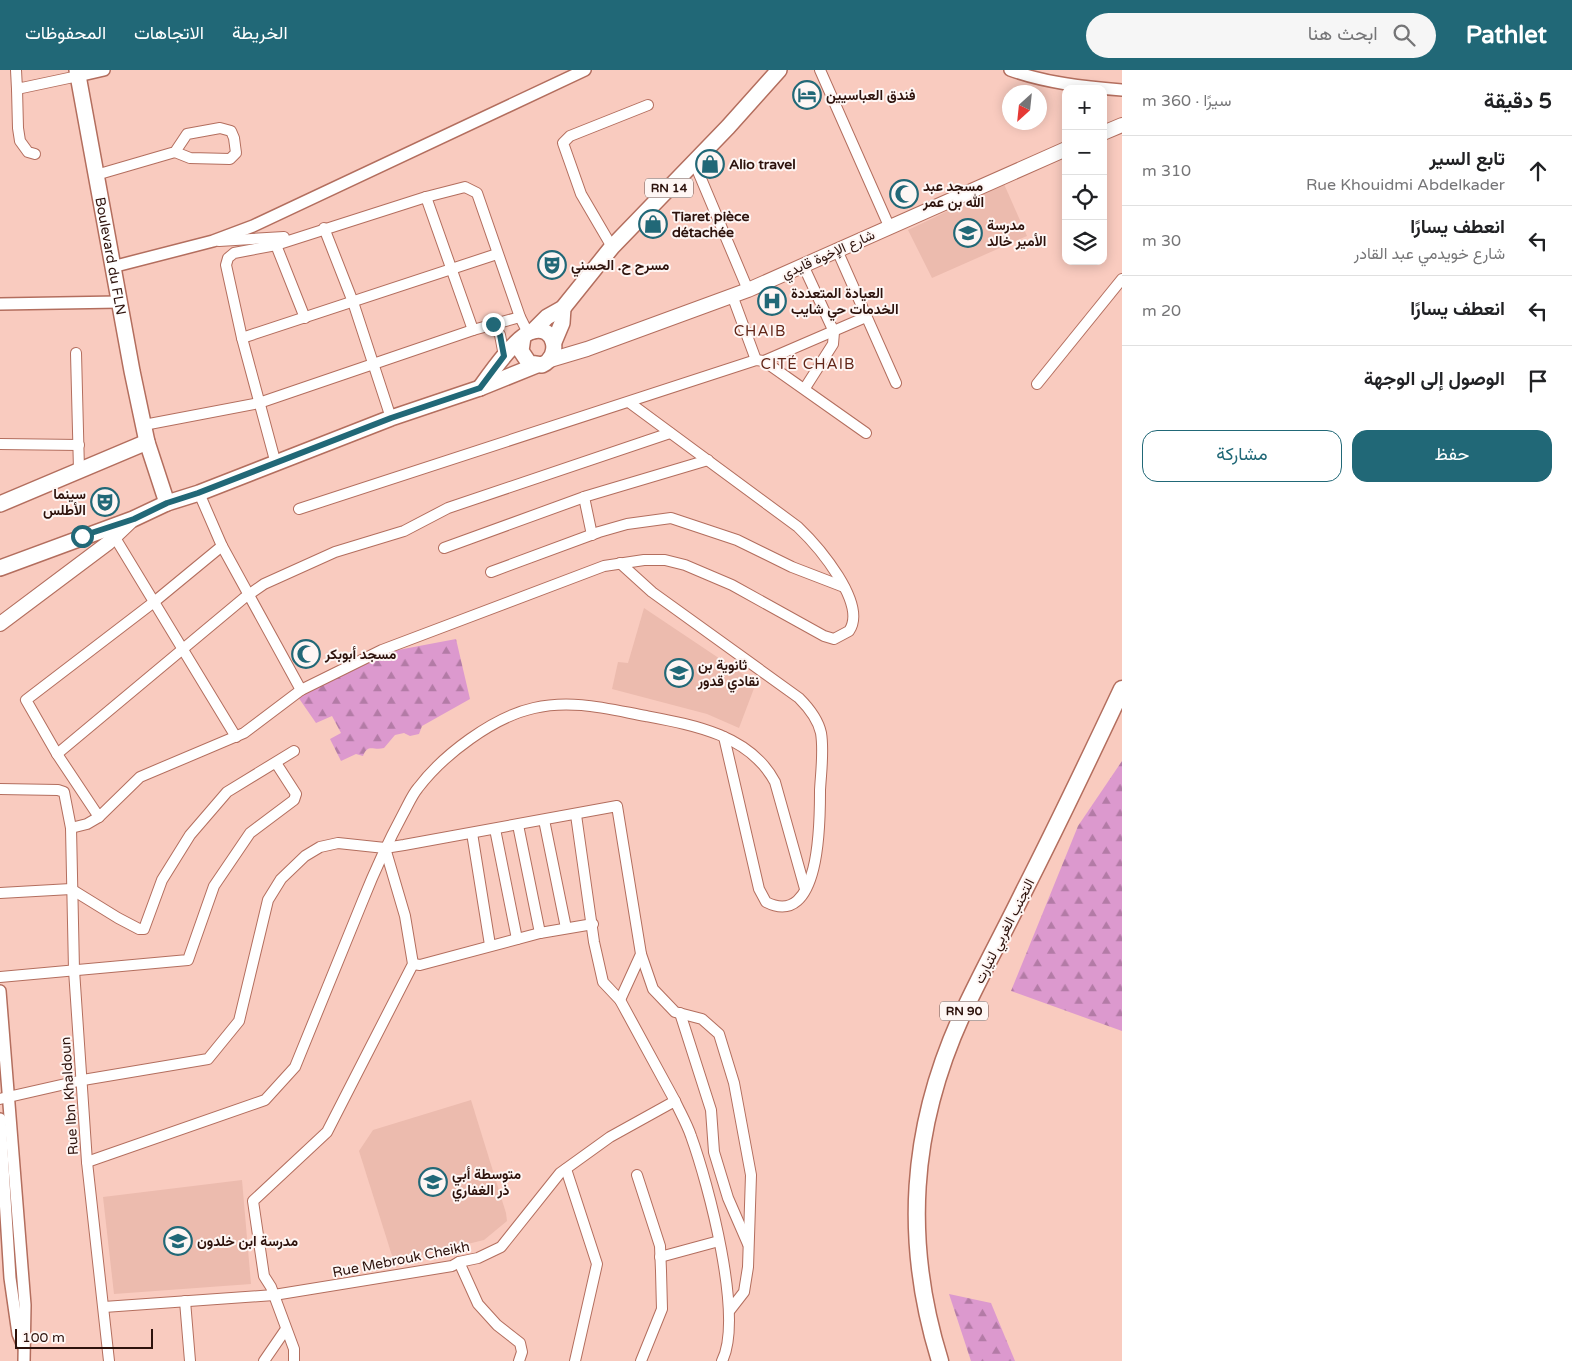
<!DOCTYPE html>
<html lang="ar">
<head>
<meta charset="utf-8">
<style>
  body { margin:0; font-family:"Varela Round",Vazirmatn,sans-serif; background:#f6f6f6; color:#202124; direction:rtl }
  .controls { position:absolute; right:15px; top:15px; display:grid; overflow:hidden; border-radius:10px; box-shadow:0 2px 12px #0003 }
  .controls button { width:45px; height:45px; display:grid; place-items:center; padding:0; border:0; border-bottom:1px solid #e0e0e0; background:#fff; color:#202124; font:25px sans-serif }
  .compass { position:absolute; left:1002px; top:15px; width:45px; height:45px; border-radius:50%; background:#fff; box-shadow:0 2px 12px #0003; rotate:207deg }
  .scale { position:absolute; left:15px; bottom:12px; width:138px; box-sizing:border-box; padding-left:5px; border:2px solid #2d120c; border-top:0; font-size:14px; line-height:18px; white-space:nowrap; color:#2d120c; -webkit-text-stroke:4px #fef6f4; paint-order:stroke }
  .stop { position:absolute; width:15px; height:15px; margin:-11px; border:4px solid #216877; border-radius:50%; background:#fff }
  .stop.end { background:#216877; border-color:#fff; box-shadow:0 1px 5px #0008 }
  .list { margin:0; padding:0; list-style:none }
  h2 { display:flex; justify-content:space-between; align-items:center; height:65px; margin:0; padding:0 20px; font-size:21px }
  h2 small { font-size:16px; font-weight:400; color:#757577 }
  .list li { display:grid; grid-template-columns:32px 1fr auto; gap:15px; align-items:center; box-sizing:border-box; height:70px; padding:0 20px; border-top:1px solid #e0e0e0 }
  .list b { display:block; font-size:19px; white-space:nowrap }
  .list p { margin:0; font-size:16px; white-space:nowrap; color:#757577 }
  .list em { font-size:16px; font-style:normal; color:#757577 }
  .actions { display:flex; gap:10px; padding:15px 20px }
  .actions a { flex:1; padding:11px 0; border:1px solid #216877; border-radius:15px; text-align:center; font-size:18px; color:#216877 }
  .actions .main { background:#216877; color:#fff }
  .icon { flex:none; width:28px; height:28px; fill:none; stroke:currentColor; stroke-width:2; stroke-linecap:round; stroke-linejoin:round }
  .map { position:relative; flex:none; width:1122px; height:1291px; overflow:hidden; direction:ltr }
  header { display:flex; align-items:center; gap:30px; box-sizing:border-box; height:70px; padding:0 25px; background:#216877; color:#fff }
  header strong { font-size:24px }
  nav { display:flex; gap:28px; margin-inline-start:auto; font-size:18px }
  .search { width:350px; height:45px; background:#f6f6f6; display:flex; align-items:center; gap:12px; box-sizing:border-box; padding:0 18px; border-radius:28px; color:#757577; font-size:19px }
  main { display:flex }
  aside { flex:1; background:#fff }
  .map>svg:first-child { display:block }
  .built { fill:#ecbbae }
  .forest { fill:url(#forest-firs) }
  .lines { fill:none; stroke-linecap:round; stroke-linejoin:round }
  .minor-casing { stroke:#b36e5e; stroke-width:12 }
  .tertiary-casing { stroke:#b36e5e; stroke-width:14 }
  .secondary-casing { stroke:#b36e5e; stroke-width:16 }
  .primary-casing { stroke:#b36e5e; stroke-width:18 }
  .trunk-casing { stroke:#b36e5e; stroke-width:19 }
  .minor { stroke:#fff; stroke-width:10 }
  .tertiary { stroke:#fff; stroke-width:11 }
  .secondary { stroke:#fff; stroke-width:14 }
  .primary { stroke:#fff; stroke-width:15 }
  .trunk { stroke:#fff; stroke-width:16 }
  .route { stroke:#216877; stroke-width:6 }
  .labels { text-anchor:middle; stroke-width:4; stroke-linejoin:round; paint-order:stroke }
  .shield { fill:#fef6f4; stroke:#6c5652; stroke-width:1 }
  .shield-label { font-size:12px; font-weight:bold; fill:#2d120c }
  .poi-label { font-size:14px; font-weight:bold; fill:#2d120c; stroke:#fef6f4; text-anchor:start }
  .street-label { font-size:14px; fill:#2d120c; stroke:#fef6f4 }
  .neighbourhood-label { font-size:15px; letter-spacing:1px; fill:#622618; stroke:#fef6f4 }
</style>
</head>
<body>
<header>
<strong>Pathlet</strong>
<div class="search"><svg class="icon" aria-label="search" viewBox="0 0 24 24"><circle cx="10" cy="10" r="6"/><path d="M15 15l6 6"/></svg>ابحث هنا</div>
<nav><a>الخريطة</a><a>الاتجاهات</a><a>المحفوظات</a></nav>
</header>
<main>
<aside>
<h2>5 دقيقة<small>سيرًا · 360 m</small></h2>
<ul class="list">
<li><svg class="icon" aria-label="ahead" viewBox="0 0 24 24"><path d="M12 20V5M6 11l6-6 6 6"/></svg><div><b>تابع السير</b><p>Rue Khouidmi Abdelkader</p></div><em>310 m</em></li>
<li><svg class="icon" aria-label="left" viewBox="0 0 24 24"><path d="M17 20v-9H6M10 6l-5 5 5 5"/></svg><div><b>انعطف يسارًا</b><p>شارع خويدمي عبد القادر</p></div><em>30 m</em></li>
<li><svg class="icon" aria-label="left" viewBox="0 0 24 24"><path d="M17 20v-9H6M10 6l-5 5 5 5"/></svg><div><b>انعطف يسارًا</b></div><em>20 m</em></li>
<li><svg class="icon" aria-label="arrive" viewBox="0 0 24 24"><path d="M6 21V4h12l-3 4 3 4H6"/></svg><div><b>الوصول إلى الوجهة</b></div></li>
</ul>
<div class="actions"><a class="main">حفظ</a><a>مشاركة</a></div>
</aside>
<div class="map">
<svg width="1122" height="1291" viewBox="0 0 1122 1291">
  <defs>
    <pattern id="forest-firs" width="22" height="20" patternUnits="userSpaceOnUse" patternTransform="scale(1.25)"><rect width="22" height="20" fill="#dc99ce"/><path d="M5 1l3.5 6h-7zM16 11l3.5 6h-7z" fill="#b37ba6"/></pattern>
  </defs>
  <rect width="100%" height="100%" fill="#f9cbbf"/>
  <!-- built -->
  <g class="built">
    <polygon points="1004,114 1027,166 932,208 908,160"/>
    <polygon points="644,538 756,613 739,658 707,644 612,619 618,592 628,593"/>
    <polygon points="471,1030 506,1143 507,1151 484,1170 394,1192 359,1081 373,1060"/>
    <polygon points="242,1110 251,1214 114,1224 103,1127"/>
  </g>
  <!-- forest -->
  <g class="forest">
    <path d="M456,569L470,629L422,656L419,664L410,666L404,663L395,665L384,678C373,681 368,673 363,686L356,684L341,691L330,669L341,663L332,646L316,653L298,627L382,583Z"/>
    <polygon points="1122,691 1122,961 1011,921 1078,756"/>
    <polygon points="949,1224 991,1233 1015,1291 971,1291"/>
  </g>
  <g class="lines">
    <defs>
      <g id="minor">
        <polyline points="16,0 17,19 78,6"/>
        <polyline points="820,0 889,156"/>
        <polyline points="17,19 18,58 20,71 28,82 35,84"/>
        <polyline points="694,92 748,220"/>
        <polyline points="96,105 175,82 190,88 230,89 236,83 234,68 231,61 220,58 187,64 175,82"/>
        <polyline points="426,127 473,260"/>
        <polyline points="324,158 353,232 391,348"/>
        <polyline points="219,171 284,167"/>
        <polyline points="276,175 305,248"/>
        <polyline points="612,177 581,124 563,73 570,66 648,35"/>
        <polyline points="837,180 896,313"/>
        <polyline points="803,195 834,262 833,274 805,318"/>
        <polyline points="732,225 756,290"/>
        <polyline points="493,254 500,265 504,286"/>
        <polyline points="242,268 497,184"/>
        <polyline points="76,283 79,400"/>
        <polyline points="764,291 866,363"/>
        <polyline points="1037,314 1122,209"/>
        <polyline points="144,355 259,333 473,260 520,247"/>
        <polyline points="0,374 79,375"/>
        <polyline points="276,394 242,268 226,195 228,188 234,183 276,175 426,127 465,117 477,123 520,247 528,263"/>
        <polyline points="199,423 222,476 301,620"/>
        <polyline points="584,427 592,465"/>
        <polyline points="299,439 756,290 764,291 866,247"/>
        <polyline points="114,466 236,667"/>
        <path d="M222,476L154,532L26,630L57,684L99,747L140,707L244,663L301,620L382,580L604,496L644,490H665L685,495L732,515L824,566L834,569L849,561C868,534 818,476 798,457L630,333"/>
        <polyline points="444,478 587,426 708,390"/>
        <path d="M620,493L652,522L799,628C809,638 818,649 821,663C824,681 821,702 820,720C820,749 821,860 766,832L759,819L724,667"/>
        <polyline points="491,502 599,462 627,454 671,448 737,470 792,497 844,517"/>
        <polyline points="57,684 244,528 264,514 335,482 404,461 448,438 670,363"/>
        <polyline points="0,719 58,720 64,722 71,758 87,754 99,747"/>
        <polyline points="576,745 594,872 603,912 620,930 675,1031"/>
        <polyline points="544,750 566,858"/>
        <polyline points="518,755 540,863"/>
        <polyline points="71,758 74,900 87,1092 109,1291"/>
        <polyline points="495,759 517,869"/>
        <polyline points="472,763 490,875"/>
        <polyline points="0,823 71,819 118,848 139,859 144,859 162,810 190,765 227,722 294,681"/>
        <polyline points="641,884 653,919 675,942 702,949 719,964 734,1013 751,1105 748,1197 744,1222 730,1240"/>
        <polyline points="413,894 420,895 540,863 593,854"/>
        <polyline points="0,907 188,890 214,816 250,763 294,730 296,724 276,693"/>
        <polyline points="680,943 711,1040 714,1082 728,1128 748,1174"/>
        <polyline points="0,1029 83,1010 208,989 239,951 268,830 281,809 305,786 320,777 338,773 385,778 404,775 617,736 641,884 620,930"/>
        <path d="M87,1092L265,1030L295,997C318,941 341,885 363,830C375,800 388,772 403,744C408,735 412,725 418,718C443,685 493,647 534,638C572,629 608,639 646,646C694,655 750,665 775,712L805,819"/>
        <polyline points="566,1099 597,1194 575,1291"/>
        <polyline points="637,1105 660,1176 661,1201 662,1239 641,1291"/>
        <polyline points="660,1187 719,1171"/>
        <polyline points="459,1192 478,1234 497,1255 520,1273 522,1282 519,1291"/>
        <polyline points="185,1231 190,1291"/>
        <path d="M104,1237L274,1225L452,1196L459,1192L478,1188L501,1177L560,1103L610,1067L675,1031C680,1042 687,1054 691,1066C708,1113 744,1247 722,1291"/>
        <polyline points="264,1291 286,1259"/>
        <polyline points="294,1291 294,1279 271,1217 264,1206 253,1131 327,1062 413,894 405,846 385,778"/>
      </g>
      <g id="tertiary">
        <path d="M1010,0C1046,13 1084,17 1122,20"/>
        <polyline points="78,6 104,0"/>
        <polyline points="112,197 213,171 253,156 585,0"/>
        <polyline points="0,234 119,232"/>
        <polyline points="0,921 25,1235 24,1291"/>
        <polyline points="0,1049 10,1208 18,1264 23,1276"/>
      </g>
      <g id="secondary">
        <polyline points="1103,63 1122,55"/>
        <polyline points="550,290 587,279 748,220 1066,79"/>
        <polyline points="0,554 108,473 131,451"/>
      </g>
      <g id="primary">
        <path id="s1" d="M77,0L132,301L147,372L167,433"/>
        <polyline points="533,261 547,247 563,238 612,177 728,57 779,0"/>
        <polyline points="554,272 562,253 563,238"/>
        <path d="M480,318C490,304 517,265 533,261C555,255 562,286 542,295L529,293L521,281L523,267"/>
        <polyline points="0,434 147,372"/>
        <polyline points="0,498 133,449 167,433 199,423 391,348 480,318 537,295"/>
      </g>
      <path id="trunk" d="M940,1291C903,1172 910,1059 962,945C981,904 1003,864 1023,823C1057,756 1090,687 1122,619"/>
    </defs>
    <!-- minor casing -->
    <use href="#minor" class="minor-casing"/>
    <!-- tertiary casing -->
    <use href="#tertiary" class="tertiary-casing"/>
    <!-- secondary casing -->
    <use href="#secondary" class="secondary-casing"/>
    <!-- primary casing -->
    <use href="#primary" class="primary-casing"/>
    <!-- trunk casing -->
    <use href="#trunk" class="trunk-casing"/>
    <!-- minor -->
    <use href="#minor" class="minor"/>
    <!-- tertiary -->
    <use href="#tertiary" class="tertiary"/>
    <!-- secondary -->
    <use href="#secondary" class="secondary"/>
    <!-- primary -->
    <use href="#primary" class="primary"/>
    <!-- trunk -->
    <use href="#trunk" class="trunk"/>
  </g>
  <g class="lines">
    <!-- route -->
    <polyline class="route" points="82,466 134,449 167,433 198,423 391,348 480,318 504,286 500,265 493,254"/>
  </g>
  <!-- icons -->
  <defs>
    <symbol id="hotel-ring" viewBox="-11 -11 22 22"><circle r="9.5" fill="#fef6f4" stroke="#216877" stroke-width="1.5"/><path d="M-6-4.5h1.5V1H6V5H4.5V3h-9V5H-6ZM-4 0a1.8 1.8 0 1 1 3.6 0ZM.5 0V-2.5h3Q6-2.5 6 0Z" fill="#216877"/></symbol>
    <symbol id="shop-ring" viewBox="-11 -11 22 22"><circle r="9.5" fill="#fef6f4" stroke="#216877" stroke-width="1.5"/><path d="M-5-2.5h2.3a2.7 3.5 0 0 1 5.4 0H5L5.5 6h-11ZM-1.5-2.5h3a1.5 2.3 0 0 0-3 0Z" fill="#216877"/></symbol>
    <symbol id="mosque-ring" viewBox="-11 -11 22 22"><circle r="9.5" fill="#fef6f4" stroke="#216877" stroke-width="1.5"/><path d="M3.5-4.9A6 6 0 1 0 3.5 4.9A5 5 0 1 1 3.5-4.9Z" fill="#216877"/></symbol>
    <symbol id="school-ring" viewBox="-11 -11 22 22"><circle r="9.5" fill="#fef6f4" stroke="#216877" stroke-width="1.5"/><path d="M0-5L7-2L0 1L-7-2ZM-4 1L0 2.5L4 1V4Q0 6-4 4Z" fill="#216877"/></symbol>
    <symbol id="theatre-ring" viewBox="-11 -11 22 22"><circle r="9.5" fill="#fef6f4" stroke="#216877" stroke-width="1.5"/><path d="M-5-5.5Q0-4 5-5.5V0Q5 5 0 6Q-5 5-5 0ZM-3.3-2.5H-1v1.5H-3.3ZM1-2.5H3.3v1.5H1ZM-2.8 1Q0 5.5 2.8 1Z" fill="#216877"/></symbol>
    <symbol id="hospital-ring" viewBox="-11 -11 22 22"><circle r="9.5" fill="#fef6f4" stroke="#216877" stroke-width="1.5"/><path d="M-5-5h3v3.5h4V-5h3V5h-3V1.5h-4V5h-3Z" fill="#216877"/></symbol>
  </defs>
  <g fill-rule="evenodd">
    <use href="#hotel-ring" x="791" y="9" width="32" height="32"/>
    <use href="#shop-ring" x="694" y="78" width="32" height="32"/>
    <use href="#mosque-ring" x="888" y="108" width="32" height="32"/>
    <use href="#shop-ring" x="637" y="138" width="32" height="32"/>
    <use href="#school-ring" x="952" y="147" width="32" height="32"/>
    <use href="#theatre-ring" x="536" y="179" width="32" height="32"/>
    <use href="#hospital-ring" x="756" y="215" width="32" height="32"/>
    <use href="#theatre-ring" x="89" y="416" width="32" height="32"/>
    <use href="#mosque-ring" x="290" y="568" width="32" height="32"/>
    <use href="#school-ring" x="663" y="587" width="32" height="32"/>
    <use href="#school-ring" x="417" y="1096" width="32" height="32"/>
    <use href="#school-ring" x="162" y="1155" width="32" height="32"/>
  </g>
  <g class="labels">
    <!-- shield labels -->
    <g class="shield">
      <rect x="645" y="108.5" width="48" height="19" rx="4"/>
      <rect x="940" y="931.5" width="48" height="19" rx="4"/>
    </g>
    <g class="shield-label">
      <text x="669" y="122">RN 14</text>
      <text x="964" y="945">RN 90</text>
    </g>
    <!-- poi labels -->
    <g class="poi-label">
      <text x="826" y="30">فندق العباسيين</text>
      <text x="729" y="99">Alio travel</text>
      <text x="923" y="121">مسجد عبد<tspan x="923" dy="16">الله بن عمر</tspan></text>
      <text x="672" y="151">Tiaret pièce<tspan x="672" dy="16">détachée</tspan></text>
      <text x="987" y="160">مدرسة<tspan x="987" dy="16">الأمير خالد</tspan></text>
      <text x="571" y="200">مسرح ح. الحسني</text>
      <text x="791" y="228">العيادة المتعددة<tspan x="791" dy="16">الخدمات حي شايب</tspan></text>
      <text x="86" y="429" text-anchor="end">سينما<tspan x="86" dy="16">الأطلس</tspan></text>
      <text x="325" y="589">مسجد أبوبكر</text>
      <text x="698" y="600">ثانوية بن<tspan x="698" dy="16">نقادي قدور</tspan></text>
      <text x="452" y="1109">متوسطة أبي<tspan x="452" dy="16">ذر الغفاري</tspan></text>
      <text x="197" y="1176">مدرسة ابن خلدون</text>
    </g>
    <!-- street labels -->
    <g class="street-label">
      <text transform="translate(828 184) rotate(-24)" y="5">شارع الإخوة قايدي</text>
      <text dy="5" stroke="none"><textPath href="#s1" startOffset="189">Boulevard du FLN</textPath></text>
      <text transform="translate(1004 861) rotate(-63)" y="5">التجنب الغربي لتيارت</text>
      <text transform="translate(69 1026) rotate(-94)" y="5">Rue Ibn Khaldoun</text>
      <text transform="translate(401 1189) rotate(-11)" y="5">Rue Mebrouk Cheikh</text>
    </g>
    <!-- neighbourhood labels -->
    <g class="neighbourhood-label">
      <text x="760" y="266">CHAIB</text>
      <text x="808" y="299">CITÉ CHAIB</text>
    </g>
  </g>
</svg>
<div class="controls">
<button>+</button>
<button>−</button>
<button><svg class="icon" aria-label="locate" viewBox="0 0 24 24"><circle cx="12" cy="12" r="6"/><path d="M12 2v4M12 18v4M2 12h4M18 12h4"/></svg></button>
<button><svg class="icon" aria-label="layers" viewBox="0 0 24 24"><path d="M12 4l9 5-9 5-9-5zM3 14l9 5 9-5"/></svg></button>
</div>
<svg class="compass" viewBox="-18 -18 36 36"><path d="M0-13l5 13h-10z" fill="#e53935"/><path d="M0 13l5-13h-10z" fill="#757577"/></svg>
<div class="scale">100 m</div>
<div class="stop" style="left:82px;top:466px"></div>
<div class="stop end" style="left:493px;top:254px"></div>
</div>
</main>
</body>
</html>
